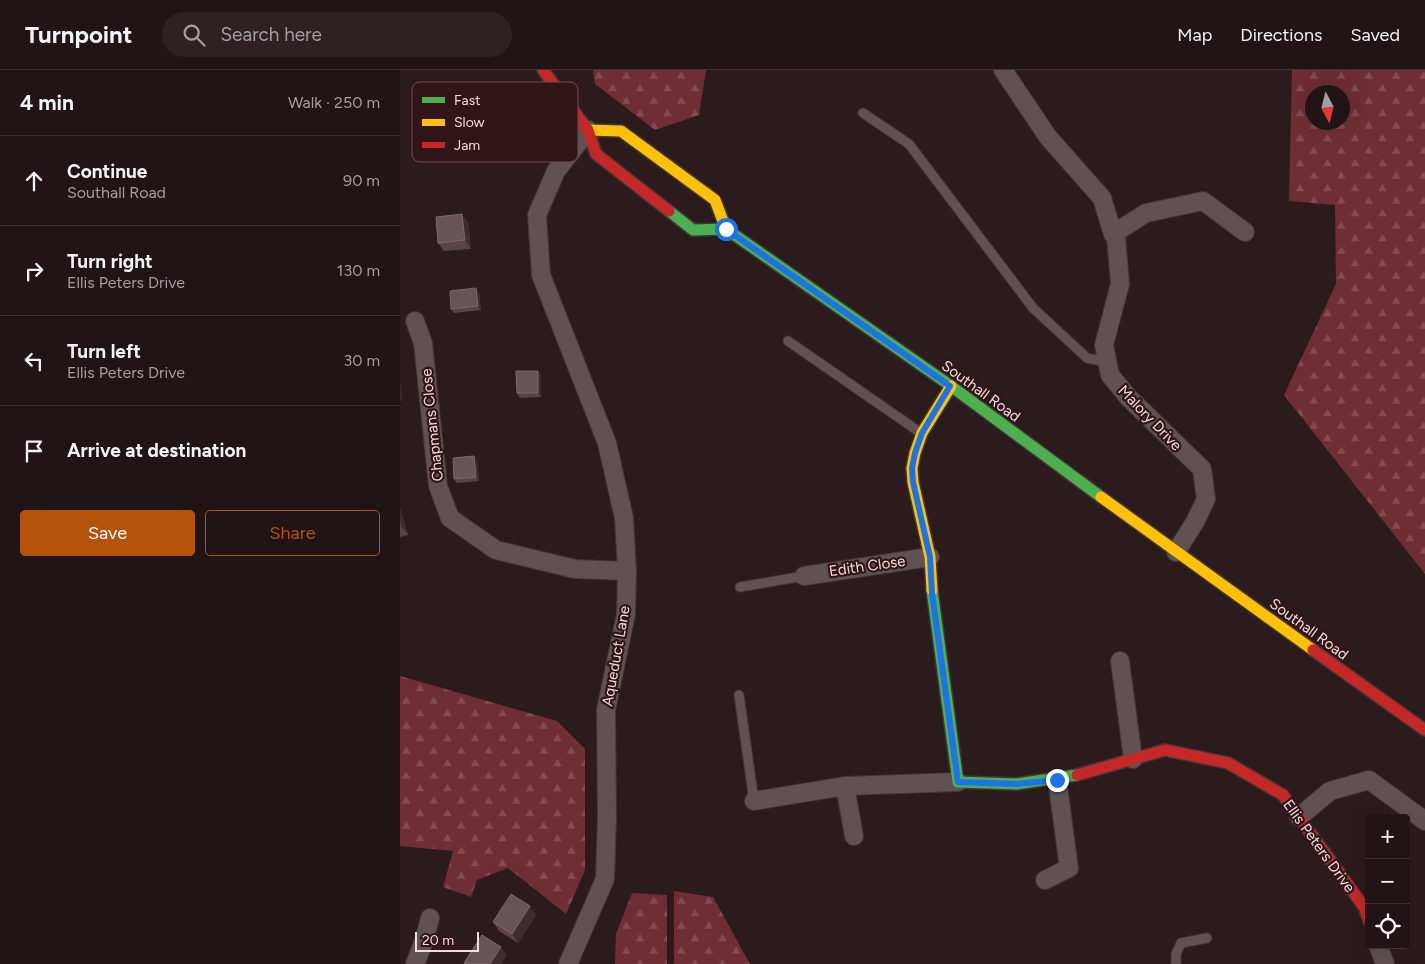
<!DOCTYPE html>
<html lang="en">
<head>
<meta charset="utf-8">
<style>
  body { margin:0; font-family:Figtree,sans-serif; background:#2d2123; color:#f1f3f6 }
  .controls { position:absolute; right:15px; bottom:15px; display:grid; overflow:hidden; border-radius:5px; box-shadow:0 5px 20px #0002 }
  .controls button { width:45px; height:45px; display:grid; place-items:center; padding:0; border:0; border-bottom:1px solid #3e3335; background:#211416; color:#f1f3f6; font:25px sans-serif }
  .compass { position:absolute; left:905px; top:15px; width:45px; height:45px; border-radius:50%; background:#211416; box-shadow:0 5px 20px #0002; rotate:173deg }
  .scale { position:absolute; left:15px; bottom:12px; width:64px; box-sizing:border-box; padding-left:5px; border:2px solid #f1dcdc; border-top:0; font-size:14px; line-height:18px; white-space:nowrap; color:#f1dcdc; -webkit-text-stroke:4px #321518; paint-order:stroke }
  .stop { position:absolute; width:15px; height:15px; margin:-11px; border:4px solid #1a73e8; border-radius:50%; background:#fff }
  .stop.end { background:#1a73e8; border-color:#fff; box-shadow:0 1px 5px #0008 }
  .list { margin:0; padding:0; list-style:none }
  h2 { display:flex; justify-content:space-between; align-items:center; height:65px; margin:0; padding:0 20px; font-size:21px }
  h2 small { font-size:16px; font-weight:400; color:#a29ea1 }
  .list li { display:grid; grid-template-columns:32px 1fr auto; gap:15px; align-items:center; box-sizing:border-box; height:90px; padding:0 20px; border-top:1px solid #3e3335 }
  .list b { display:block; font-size:19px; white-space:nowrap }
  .list p { margin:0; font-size:16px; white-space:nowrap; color:#a29ea1 }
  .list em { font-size:16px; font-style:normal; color:#a29ea1 }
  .actions { display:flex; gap:10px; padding:15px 20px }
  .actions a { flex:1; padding:11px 0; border:1px solid #b45309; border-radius:5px; text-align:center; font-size:18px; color:#b45309 }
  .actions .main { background:#b45309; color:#fff }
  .icon { flex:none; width:28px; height:28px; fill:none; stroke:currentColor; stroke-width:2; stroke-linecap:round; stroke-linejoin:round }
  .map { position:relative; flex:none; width:1025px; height:894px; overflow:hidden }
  header { display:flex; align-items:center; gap:30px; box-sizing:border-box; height:70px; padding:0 25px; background:#211416; border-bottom:1px solid #3e3335 }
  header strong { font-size:24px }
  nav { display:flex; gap:28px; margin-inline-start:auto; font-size:18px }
  .search { width:350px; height:45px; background:#2d2123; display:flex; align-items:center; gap:12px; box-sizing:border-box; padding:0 18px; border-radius:28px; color:#a29ea1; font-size:19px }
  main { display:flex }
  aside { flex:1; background:#211416 }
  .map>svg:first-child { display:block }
  .forest { fill:url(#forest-firs); fill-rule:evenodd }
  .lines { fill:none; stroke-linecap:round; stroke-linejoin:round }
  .lane-casing { stroke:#433637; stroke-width:11 }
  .street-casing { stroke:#433637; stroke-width:20 }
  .fast-casing { stroke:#433637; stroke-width:14 }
  .slow-casing { stroke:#433637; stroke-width:14 }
  .jam-casing { stroke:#433637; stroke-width:14 }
  .lane { stroke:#605253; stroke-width:9 }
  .street { stroke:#605253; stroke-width:18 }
  .fast { stroke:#4caf50; stroke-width:11 }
  .slow { stroke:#ffc107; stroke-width:11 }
  .jam { stroke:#c62828; stroke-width:11 }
  .wall { fill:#584345 }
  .shaded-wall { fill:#3f2c2e }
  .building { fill:#685356; stroke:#7e686b }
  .route { stroke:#1a73e8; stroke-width:6 }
  .labels { text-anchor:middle; stroke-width:4.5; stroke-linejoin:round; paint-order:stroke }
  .street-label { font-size:15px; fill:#f1dcdc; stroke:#321518 }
  .key { fill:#321518; stroke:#6b5153; stroke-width:1 }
  .key-label { font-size:14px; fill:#f1dcdc }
</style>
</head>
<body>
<header>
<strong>Turnpoint</strong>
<div class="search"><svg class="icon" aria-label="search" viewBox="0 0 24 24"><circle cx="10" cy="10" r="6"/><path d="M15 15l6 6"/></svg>Search here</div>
<nav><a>Map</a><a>Directions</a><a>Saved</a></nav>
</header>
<main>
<aside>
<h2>4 min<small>Walk · 250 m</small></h2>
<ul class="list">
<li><svg class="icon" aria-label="ahead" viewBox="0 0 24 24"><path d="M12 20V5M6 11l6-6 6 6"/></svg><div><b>Continue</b><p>Southall Road</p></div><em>90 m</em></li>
<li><svg class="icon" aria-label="right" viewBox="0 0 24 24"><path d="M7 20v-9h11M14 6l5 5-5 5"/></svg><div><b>Turn right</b><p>Ellis Peters Drive</p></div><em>130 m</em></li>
<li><svg class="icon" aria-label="left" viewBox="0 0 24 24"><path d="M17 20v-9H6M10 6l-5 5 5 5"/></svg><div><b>Turn left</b><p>Ellis Peters Drive</p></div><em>30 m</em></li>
<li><svg class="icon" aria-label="arrive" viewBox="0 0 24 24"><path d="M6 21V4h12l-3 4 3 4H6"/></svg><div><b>Arrive at destination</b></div></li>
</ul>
<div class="actions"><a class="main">Save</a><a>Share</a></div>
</aside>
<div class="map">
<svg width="1025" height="894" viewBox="0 0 1025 894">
  <defs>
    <pattern id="forest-firs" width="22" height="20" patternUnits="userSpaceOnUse" patternTransform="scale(1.25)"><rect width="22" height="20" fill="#6f2d35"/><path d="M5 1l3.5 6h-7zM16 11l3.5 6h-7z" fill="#844b52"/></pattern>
  </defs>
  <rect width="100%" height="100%" fill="#2c1b1d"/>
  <!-- forest -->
  <g class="forest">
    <polygon points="193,0 306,0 299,45 255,60 195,14"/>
    <path d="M892,0H1025V504L884,325L936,214L935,135L889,131ZM942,22V52H912V22Z"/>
    <polygon points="0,606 157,651 185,679 185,800 166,844 108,798 77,810 71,827 43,817 53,781 0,776"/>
    <polygon points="274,821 313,827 350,894 274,894"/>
    <polygon points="232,823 267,825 267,894 215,894 216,864"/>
  </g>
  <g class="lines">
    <defs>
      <g id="lane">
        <polyline points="463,43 509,74 633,238 687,288 707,292"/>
        <polyline points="388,271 521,363"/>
        <polyline points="340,517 404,506"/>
        <polyline points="339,625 354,731"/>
        <polyline points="776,894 776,884 781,873 807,868"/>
      </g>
      <g id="street">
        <polyline points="603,0 648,67 702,128 713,164 716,167 720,214 704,275 710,305 728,327 802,399 806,429 795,452 776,482"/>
        <polyline points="713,164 746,143 803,131 845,162"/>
        <polyline points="15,251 23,273 38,416 50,448 96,480 175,499 227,501"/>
        <polyline points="404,506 530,487"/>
        <polyline points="720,591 733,689"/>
        <polyline points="445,716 454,766"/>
        <polyline points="354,731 445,716 558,712"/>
        <polyline points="899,747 930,721 969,710 1025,751"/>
        <polyline points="645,810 669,798 657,709"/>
        <polyline points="978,875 985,894"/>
        <polyline points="15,894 24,871 30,848"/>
        <polyline points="168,894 205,809 207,747 206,640 226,544 227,501 224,448 207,373 141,205 137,145 156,101 188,60"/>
      </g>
      <g id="fast">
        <polyline points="269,141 293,160 326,159 551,316 701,427"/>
        <polyline points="532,520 558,712 616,714 677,705"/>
      </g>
      <g id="slow">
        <polyline points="188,60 221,61 315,130 326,159"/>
        <polyline points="701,427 913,580"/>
        <polyline points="532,520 530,487 513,412 512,398 515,383 522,363 551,316"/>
      </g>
      <g id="jam">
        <polyline points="143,0 188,60 196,84 269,141"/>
        <polyline points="913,580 1025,660"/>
        <polyline points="677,705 765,680 828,693 883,725 964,837 969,851"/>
      </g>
    </defs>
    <!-- lane casing -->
    <use href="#lane" class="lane-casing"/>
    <!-- street casing -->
    <use href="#street" class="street-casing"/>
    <!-- fast casing -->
    <use href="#fast" class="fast-casing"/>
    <!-- slow casing -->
    <use href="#slow" class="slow-casing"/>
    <!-- jam casing -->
    <use href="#jam" class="jam-casing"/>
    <!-- lane -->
    <use href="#lane" class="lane"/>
    <!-- street -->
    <use href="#street" class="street"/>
    <!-- fast -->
    <use href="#fast" class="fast"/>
    <!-- slow -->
    <use href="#slow" class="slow"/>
    <!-- jam -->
    <use href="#jam" class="jam"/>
  </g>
  <!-- wall -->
  <g class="wall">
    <polygon points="68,152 71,179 44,181 38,173"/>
    <polygon points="79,223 81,240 54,243 51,239"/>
    <polygon points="138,301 141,305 141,327 120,328 117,323"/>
    <polygon points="77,391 79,411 57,413 54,409"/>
    <polygon points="0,439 8,465 0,467"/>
    <polygon points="136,845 118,873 99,861 93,852"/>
  </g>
  <!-- shaded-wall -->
  <g class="shaded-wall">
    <polygon points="62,144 68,152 71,179 65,170"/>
    <polygon points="76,218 79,223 81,240 78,236"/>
    <polygon points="138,301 141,305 141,327 138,323"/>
    <polygon points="0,309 2,332 0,329"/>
    <polygon points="74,386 77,391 79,411 76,407"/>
    <polygon points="0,439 8,465 2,457 0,451"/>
    <polygon points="130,836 136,845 118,873 112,864"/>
    <polygon points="101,877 107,885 101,894 90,894"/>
  </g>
  <!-- building -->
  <g class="building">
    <polygon points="62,144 65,170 38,173 36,147"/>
    <polygon points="76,218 78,236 51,239 50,221"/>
    <polygon points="116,301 138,301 138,323 117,323"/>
    <polygon points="74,386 76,407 54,409 53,388"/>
    <polygon points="111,824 130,836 112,864 93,852"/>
    <polygon points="82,865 101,877 90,894 65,894 64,893"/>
  </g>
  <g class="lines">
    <!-- route -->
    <polyline class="route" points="326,159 550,316 522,363 515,383 512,398 513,412 530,487 532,523 558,712 616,714 657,710"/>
  </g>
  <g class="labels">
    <!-- street labels -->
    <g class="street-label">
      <text transform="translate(581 321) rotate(36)" y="5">Southall Road</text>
      <text transform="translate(750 348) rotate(46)" y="5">Malory Drive</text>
      <text transform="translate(32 355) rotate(-96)" y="5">Chapmans Close</text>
      <text transform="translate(467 496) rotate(-8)" y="5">Edith Close</text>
      <text transform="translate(909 559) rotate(36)" y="5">Southall Road</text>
      <text transform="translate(216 586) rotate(-80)" y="5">Aqueduct Lane</text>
      <text transform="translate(919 776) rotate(54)" y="5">Ellis Peters Drive</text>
    </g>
  </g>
  <!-- legend -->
  <rect x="12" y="12" width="166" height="80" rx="8" class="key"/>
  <rect x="22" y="27" width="23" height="6" fill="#4caf50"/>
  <rect x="22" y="49" width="23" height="7" fill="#ffc107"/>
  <rect x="22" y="72" width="23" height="6" fill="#c62828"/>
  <g class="key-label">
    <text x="54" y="35">Fast</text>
    <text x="54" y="57">Slow</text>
    <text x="54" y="80">Jam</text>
  </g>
</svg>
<div class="controls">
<button>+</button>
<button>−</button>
<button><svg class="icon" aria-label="locate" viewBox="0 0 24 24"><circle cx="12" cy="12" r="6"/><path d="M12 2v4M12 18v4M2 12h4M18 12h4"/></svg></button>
</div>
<svg class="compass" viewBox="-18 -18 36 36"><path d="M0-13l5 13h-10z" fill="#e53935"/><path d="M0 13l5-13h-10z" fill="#a29ea1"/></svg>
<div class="scale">20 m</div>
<div class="stop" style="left:326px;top:159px"></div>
<div class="stop end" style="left:657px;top:710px"></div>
</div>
</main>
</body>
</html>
